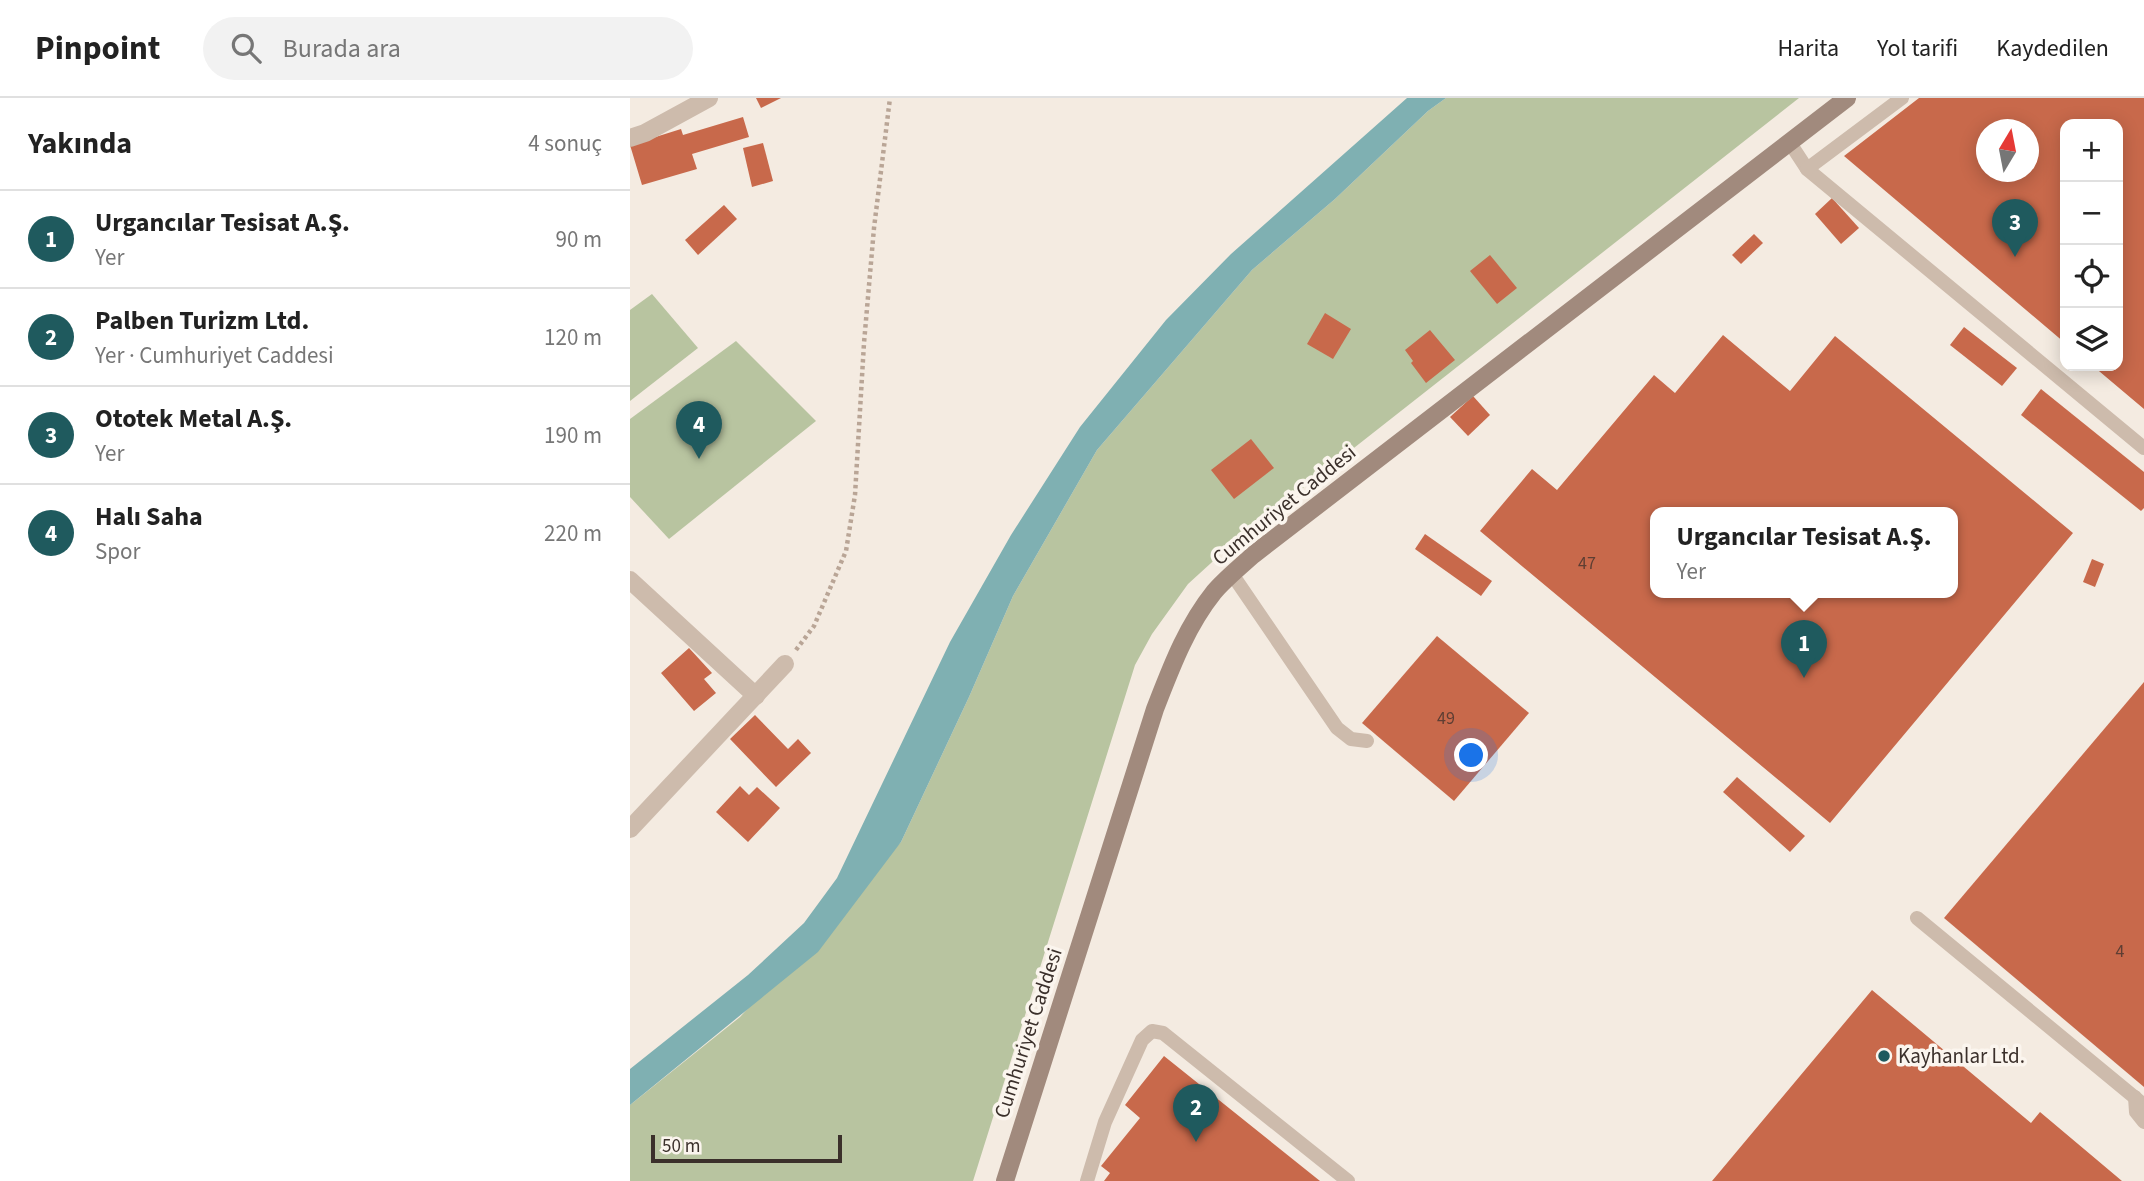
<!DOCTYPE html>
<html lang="tr">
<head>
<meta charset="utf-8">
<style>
  body { margin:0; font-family:"Source Sans 3",sans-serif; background:#f2f2f2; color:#222 }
  .controls { position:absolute; right:21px; top:21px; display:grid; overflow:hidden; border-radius:14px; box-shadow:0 4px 18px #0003 }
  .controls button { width:63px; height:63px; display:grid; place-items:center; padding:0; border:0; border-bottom:2px solid #e0e0e0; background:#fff; color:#222; font:35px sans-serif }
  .compass { position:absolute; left:1346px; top:21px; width:63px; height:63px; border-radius:50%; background:#fff; box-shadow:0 4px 18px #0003; rotate:10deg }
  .scale { position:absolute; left:21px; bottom:18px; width:191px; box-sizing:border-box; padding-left:7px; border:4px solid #3b302b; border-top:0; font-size:19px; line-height:24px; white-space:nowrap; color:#3b302b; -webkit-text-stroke:5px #fbf5ee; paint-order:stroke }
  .you { position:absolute; left:842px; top:658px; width:24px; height:24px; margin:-18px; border:5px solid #fff; border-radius:50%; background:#1a73e8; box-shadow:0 0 0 10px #1a73e833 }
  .badge { display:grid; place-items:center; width:46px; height:46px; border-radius:50%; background:#1f5a5e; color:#fff; font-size:23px; font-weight:700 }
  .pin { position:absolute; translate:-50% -58px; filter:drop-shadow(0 2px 4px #0008) }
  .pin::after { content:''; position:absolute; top:37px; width:24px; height:21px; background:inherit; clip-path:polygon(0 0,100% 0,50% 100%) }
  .popup { position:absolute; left:1020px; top:409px; width:308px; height:91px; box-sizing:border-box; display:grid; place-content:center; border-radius:14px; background:#fff; filter:drop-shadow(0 2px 5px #0005); font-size:23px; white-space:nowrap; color:#767676 }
  .popup b { font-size:26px; color:#222 }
  .popup::after { content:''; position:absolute; left:50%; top:100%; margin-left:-14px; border:14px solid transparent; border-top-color:#fff }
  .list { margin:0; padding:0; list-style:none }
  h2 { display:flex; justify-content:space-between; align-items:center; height:91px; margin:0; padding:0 28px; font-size:30px }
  h2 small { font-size:23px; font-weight:400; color:#767676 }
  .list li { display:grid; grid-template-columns:46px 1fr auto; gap:21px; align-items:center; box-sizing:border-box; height:98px; padding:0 28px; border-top:2px solid #e0e0e0 }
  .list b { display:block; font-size:26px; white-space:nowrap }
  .list p { margin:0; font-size:23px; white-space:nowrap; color:#767676 }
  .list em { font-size:23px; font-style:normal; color:#767676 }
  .icon { flex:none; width:38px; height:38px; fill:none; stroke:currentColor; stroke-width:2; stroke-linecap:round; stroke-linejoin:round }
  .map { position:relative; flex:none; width:1514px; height:1083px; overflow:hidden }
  header { display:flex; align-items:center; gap:42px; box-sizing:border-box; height:98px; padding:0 35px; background:#fff; border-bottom:2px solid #e0e0e0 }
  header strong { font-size:33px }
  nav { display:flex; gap:38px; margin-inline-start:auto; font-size:24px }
  .search { width:490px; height:63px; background:#f2f2f2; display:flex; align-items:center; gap:18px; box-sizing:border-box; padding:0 24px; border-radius:38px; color:#767676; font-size:26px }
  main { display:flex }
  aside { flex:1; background:#fff }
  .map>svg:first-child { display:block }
  .green { fill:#b8c4a0 }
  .water { fill:#7fb0b2 }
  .building { fill:#c8694b; fill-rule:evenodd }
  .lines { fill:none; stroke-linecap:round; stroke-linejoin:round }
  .path { stroke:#b9a596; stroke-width:4.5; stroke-dasharray:3.5 3.5; stroke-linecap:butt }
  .lane { stroke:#cdbbac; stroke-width:14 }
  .street { stroke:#cdbbac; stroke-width:18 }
  .secondary { stroke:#a18a7d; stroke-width:18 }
  .poi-dot { fill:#1f5a5e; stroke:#fbf5ee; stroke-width:2.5 }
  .labels { text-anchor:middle; stroke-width:7; stroke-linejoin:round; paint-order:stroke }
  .number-label { font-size:18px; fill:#5e3e33 }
  .street-label { font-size:21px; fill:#3b302b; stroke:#fbf5ee }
  .poi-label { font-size:21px; fill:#3b302b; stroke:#fbf5ee; text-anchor:start }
</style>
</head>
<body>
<header>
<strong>Pinpoint</strong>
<div class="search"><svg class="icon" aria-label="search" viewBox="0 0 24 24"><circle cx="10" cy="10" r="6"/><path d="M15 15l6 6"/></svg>Burada ara</div>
<nav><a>Harita</a><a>Yol tarifi</a><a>Kaydedilen</a></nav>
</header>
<main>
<aside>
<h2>Yakında<small>4 sonuç</small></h2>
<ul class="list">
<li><span class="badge">1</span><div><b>Urgancılar Tesisat A.Ş.</b><p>Yer</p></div><em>90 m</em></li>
<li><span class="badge">2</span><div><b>Palben Turizm Ltd.</b><p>Yer · Cumhuriyet Caddesi</p></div><em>120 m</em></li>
<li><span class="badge">3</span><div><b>Ototek Metal A.Ş.</b><p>Yer</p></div><em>190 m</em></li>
<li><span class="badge">4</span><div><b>Halı Saha</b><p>Spor</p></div><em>220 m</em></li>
</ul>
</aside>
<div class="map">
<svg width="1514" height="1083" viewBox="0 0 1514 1083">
  <rect width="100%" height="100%" fill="#f4ebe1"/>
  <!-- green -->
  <g class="green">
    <polygon points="816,0 1169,0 603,445 558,486 522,536 505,567 343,1083 0,1083 0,1007 110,919 271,744 339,599 383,498 467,352 622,172 705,101 798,13"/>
    <polygon points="22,196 68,250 0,303 0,212"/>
    <polygon points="106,243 186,323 39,441 0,399 0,321"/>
  </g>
  <!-- water -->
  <polygon class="water" points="777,0 816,0 798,13 705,101 622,172 467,352 383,498 339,599 271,744 188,854 0,1007 0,971 118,877 174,825 207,780 320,544 381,437 450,329 536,222 601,156"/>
  <!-- building -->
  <g class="building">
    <polygon points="126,0 151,0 131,10"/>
    <path d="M1289,0H1514V311L1463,268H1488V26H1435V245L1214,58ZM1356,32H1398V74H1356Z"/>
    <polygon points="113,19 119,39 62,56 67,71 12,87 0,47 51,31 53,37"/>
    <polygon points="133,45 143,83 122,89 113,50"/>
    <polygon points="1202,100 1229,130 1211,146 1185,116"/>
    <polygon points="94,107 107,121 68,157 55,142"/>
    <polygon points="1124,136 1133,145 1111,166 1102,157"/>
    <polygon points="860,157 887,190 867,206 840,173"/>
    <polygon points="695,215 721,231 703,261 677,246"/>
    <polygon points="1334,229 1387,270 1372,288 1320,247"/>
    <polygon points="800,232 825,262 796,285 781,265 783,263 775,252"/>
    <path d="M1093,237L1160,293L1205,238L1443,435L1200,725L850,433L902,371L927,392L1024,277L1045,295ZM1025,414H1323V494H1025Z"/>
    <polygon points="1411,291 1514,374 1514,410 1511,413 1391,317"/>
    <polygon points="843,298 860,317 838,338 820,319"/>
    <polygon points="621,341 644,370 604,401 581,372"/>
    <polygon points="795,436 862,483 851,498 785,451"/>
    <polygon points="1462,461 1474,466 1465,489 1453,484"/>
    <polygon points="807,538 899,615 824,703 732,625"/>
    <polygon points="59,550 82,575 74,581 86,595 64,613 31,575"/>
    <polygon points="1514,584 1514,989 1314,820"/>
    <polygon points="125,617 158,651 168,641 181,655 146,689 100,641"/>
    <polygon points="1107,679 1175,738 1160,754 1093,694"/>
    <polygon points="110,688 119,697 127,689 150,710 118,744 86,714"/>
    <polygon points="1242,892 1401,1025 1410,1014 1492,1083 1082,1083"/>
    <polygon points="534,958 690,1083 474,1083 480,1075 471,1068 510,1020 495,1007"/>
  </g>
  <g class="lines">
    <!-- path -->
    <polyline class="path" points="166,552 184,528 216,453 225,397 234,245 244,130 260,0"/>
    <!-- lane -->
    <g class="lane">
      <polyline points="1160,45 1177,71 1514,350"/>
      <polyline points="1177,71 1272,0"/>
      <polyline points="602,476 707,630 721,641 737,643"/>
      <polyline points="1287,820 1514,1007"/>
      <polyline points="1505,999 1506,1014 1514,1024"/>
      <polyline points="457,1083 475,1024 512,942 522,933 533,935 718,1083"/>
    </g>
    <!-- street -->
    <g class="street">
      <polyline points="0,40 15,35 79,0"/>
      <polyline points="0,482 126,598"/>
      <polyline points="0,731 155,566"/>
    </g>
    <!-- secondary -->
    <path class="secondary" d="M375,1083L525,611C541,570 556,529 584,494C595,481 610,469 623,457L1217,0"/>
  </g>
  <!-- markers -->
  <circle class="poi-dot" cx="1254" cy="958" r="7"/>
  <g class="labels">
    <!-- number labels -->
    <g class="number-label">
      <text x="957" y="471">47</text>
      <text x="816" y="626">49</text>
      <text x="1490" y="859">4</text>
    </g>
    <!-- street labels -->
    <g class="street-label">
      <text transform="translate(654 407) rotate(-39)" y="7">Cumhuriyet Caddesi</text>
      <text transform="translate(398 935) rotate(-72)" y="7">Cumhuriyet Caddesi</text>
    </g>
    <!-- poi labels -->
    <g class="poi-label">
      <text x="1268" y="965">Kayhanlar Ltd.</text>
    </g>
  </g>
</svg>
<div class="controls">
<button>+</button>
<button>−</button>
<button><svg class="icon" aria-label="locate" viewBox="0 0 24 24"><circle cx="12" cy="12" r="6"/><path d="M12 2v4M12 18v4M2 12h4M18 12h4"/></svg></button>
<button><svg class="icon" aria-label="layers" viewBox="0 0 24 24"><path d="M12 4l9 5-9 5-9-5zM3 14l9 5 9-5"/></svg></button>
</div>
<svg class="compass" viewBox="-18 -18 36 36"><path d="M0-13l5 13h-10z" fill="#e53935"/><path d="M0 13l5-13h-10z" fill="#767676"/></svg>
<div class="scale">50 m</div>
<div class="you"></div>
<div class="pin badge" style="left:1174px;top:580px">1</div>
<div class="popup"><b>Urgancılar Tesisat A.Ş.</b>Yer</div>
<div class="pin badge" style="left:566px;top:1044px">2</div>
<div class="pin badge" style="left:1385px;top:159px">3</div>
<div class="pin badge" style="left:69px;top:361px">4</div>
</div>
</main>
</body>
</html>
